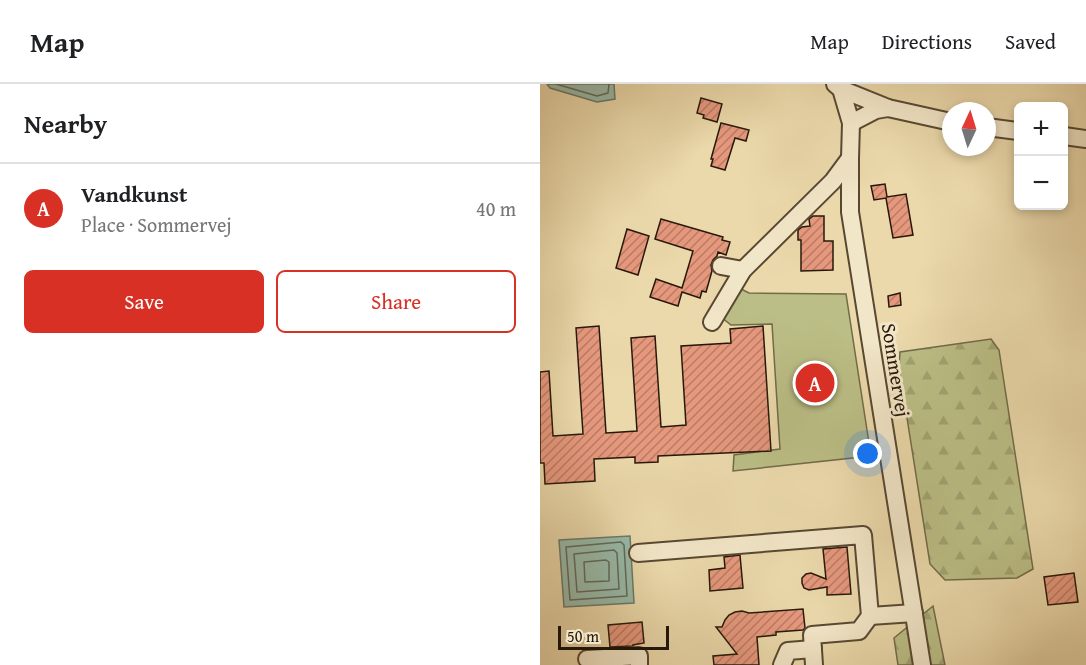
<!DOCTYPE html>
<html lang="en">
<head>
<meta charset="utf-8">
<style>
  body { margin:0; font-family:"Gentium Book Plus",serif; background:#f2f2f2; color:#202124 }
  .controls { position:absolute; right:18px; top:18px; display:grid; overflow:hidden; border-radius:9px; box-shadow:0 3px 9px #0003 }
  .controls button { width:54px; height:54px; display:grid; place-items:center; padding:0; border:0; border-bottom:2px solid #e0e0e0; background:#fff; color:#202124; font:30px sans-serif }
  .compass { position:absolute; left:402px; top:18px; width:54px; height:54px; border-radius:50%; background:#fff; box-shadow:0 3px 9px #0003; rotate:4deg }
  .scale { position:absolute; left:18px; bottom:15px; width:111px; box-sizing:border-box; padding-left:6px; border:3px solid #27180a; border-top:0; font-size:16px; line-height:21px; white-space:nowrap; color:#27180a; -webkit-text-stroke:4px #f2e6c8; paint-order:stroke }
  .you { position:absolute; left:328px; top:370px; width:21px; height:21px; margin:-15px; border:4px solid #fff; border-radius:50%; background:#1a73e8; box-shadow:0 0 0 9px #1a73e833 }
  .badge { display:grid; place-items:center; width:39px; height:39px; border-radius:50%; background:#d93025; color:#fff; font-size:20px; font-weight:700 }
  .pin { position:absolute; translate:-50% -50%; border:3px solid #fff; box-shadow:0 2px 6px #0006 }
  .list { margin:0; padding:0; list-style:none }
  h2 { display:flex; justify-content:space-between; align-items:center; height:78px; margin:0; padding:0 24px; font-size:26px }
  h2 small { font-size:20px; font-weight:400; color:#757577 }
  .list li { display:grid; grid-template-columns:39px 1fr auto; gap:18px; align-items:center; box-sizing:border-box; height:90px; padding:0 24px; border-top:2px solid #e0e0e0 }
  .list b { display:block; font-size:22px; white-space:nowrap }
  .list p { margin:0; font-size:20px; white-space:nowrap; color:#757577 }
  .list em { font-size:20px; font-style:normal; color:#757577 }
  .actions { display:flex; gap:12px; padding:18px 24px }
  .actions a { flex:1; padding:14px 0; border:2px solid #d93025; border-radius:9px; text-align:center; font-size:21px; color:#d93025 }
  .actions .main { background:#d93025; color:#fff }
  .map { position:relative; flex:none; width:546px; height:581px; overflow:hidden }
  header { display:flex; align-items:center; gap:36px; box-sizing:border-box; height:84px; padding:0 30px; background:#fff; border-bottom:2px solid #e0e0e0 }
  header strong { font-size:28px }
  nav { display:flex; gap:33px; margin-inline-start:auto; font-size:21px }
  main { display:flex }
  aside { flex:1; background:#fff }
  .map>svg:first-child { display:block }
  .forest { fill:url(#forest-firs); stroke:#716b48; stroke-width:1.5 }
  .green { fill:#bbbe86; stroke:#716b48; stroke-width:1.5 }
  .water { fill:#98baa9; stroke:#6b7969; stroke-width:1.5 }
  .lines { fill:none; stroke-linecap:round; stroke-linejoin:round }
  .shore { stroke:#60695a; stroke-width:1.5 }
  .building { fill:url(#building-hatch); stroke:#27180a; stroke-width:1.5 }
  .minor-casing { stroke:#584832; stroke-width:20 }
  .minor { stroke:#f2e6c8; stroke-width:16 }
  .labels { text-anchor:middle; stroke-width:6; stroke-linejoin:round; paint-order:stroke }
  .street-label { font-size:20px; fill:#27180a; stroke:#f2e6c8 }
</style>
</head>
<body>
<header>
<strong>Map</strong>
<nav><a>Map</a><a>Directions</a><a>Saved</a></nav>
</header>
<main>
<aside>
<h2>Nearby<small></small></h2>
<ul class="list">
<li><span class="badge">A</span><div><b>Vandkunst</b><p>Place · Sommervej</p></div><em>40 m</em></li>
</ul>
<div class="actions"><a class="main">Save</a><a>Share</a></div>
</aside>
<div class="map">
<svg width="546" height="581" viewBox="0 0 546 581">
  <defs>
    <pattern id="forest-firs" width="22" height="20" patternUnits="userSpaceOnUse" patternTransform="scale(1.5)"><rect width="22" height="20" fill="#bbbe86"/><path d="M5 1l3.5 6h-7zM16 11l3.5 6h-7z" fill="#a1a372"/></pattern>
    <pattern id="building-hatch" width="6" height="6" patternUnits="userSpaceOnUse" patternTransform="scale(1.5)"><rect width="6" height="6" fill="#e6987d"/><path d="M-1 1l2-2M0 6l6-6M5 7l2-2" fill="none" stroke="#ba7b65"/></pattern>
  </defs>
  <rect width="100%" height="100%" fill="#ebd9ab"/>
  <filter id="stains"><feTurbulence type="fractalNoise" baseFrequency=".00333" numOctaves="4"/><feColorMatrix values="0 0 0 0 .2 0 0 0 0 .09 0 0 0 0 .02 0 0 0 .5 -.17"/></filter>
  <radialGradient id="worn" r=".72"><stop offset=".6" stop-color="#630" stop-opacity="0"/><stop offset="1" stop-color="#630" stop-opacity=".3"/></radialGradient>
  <!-- forest -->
  <g class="forest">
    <polygon points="451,255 459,266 493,485 477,494 405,496 390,480 359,283 360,268"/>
    <polygon points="393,522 405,581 358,581 354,554"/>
  </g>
  <!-- green -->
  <polygon class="green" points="199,204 209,209 306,210 331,372 193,387 194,371 240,365 232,240 191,241 181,233"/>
  <!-- water -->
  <g class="water">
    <polygon points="7,0 74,0 75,15 57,18 10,4"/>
    <polygon points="90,452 94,519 24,523 19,456"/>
  </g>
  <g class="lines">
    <!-- shore -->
    <g class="shore">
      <polyline points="16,0 57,12 68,9 69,0"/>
      <polygon points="81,458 84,461 87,512 30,516 26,463"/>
      <polygon points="74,466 77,469 79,505 37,508 34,470"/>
      <polygon points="66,476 69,478 69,497 45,498 44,478"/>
    </g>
  </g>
  <!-- building -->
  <g class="building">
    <polygon points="161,14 182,20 177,38 163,34 164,31 157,29"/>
    <polygon points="181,39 209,46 206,57 195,54 185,86 171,82 173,75 171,75"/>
    <polygon points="345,100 347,113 366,110 373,151 353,154 346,114 334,116 331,102"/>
    <polygon points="273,132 284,132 284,157 293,157 293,186 261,187 261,156 258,156 258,146 262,143 270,142 269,135"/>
    <polygon points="121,135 183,153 182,156 190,158 186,171 178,168 177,172 173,176 171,181 172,187 166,208 162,207 160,214 142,208 138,222 110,213 116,195 142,204 153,167 115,155"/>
    <polygon points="87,145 109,152 98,191 76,184"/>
    <polygon points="360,209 361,221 349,223 348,212"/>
    <polygon points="59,242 66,349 97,347 91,254 115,252 121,343 146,341 141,262 191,259 190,245 223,242 231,367 118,372 118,378 95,379 95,373 54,375 55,397 5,400 4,379 0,379 0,288 9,287 13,352 43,350 36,244"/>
    <polygon points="307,463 311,510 287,511 287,503 269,506 264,504 262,499 262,494 266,490 271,489 286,495 283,465"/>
    <polygon points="200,471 203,504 170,507 169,486 185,484 184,473"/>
    <polygon points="534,489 538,518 508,521 504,493"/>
    <polygon points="263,525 265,544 263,546 236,548 236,551 217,553 219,581 174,581 173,572 197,570 176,543 182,543 185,536 189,531 195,528 202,527 209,529"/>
    <polygon points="102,538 104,559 93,561 93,562 70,563 68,541"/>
  </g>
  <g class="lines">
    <defs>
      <g id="minor">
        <polyline points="295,0 301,5 311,39 310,74 310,128 382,581"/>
        <polyline points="301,5 348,24 411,38"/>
        <polyline points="311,39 336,26 348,24"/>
        <polyline points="447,43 478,47"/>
        <polyline points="524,52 546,55"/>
        <polyline points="181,182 203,186"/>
        <polyline points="172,238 203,186 293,97 310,74"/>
        <polyline points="98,469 323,451 330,532 374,529"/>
        <polyline points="47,575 99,572 99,581"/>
        <polyline points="242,581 248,567 273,565"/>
        <polyline points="274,581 272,551 319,547 330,532"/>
      </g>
    </defs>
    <!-- minor casing -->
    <use href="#minor" class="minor-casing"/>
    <!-- minor -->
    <use href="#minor" class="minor"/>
  </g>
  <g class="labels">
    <!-- street labels -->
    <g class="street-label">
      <text transform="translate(356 286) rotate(81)" y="7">Sommervej</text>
    </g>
  </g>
  <rect width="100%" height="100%" filter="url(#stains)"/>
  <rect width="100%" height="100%" fill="url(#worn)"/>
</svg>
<div class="controls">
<button>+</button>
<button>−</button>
</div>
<svg class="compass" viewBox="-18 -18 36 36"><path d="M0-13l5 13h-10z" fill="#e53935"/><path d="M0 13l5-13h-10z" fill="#757577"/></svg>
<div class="scale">50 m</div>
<div class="you"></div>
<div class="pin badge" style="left:275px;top:299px">A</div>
</div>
</main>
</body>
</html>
